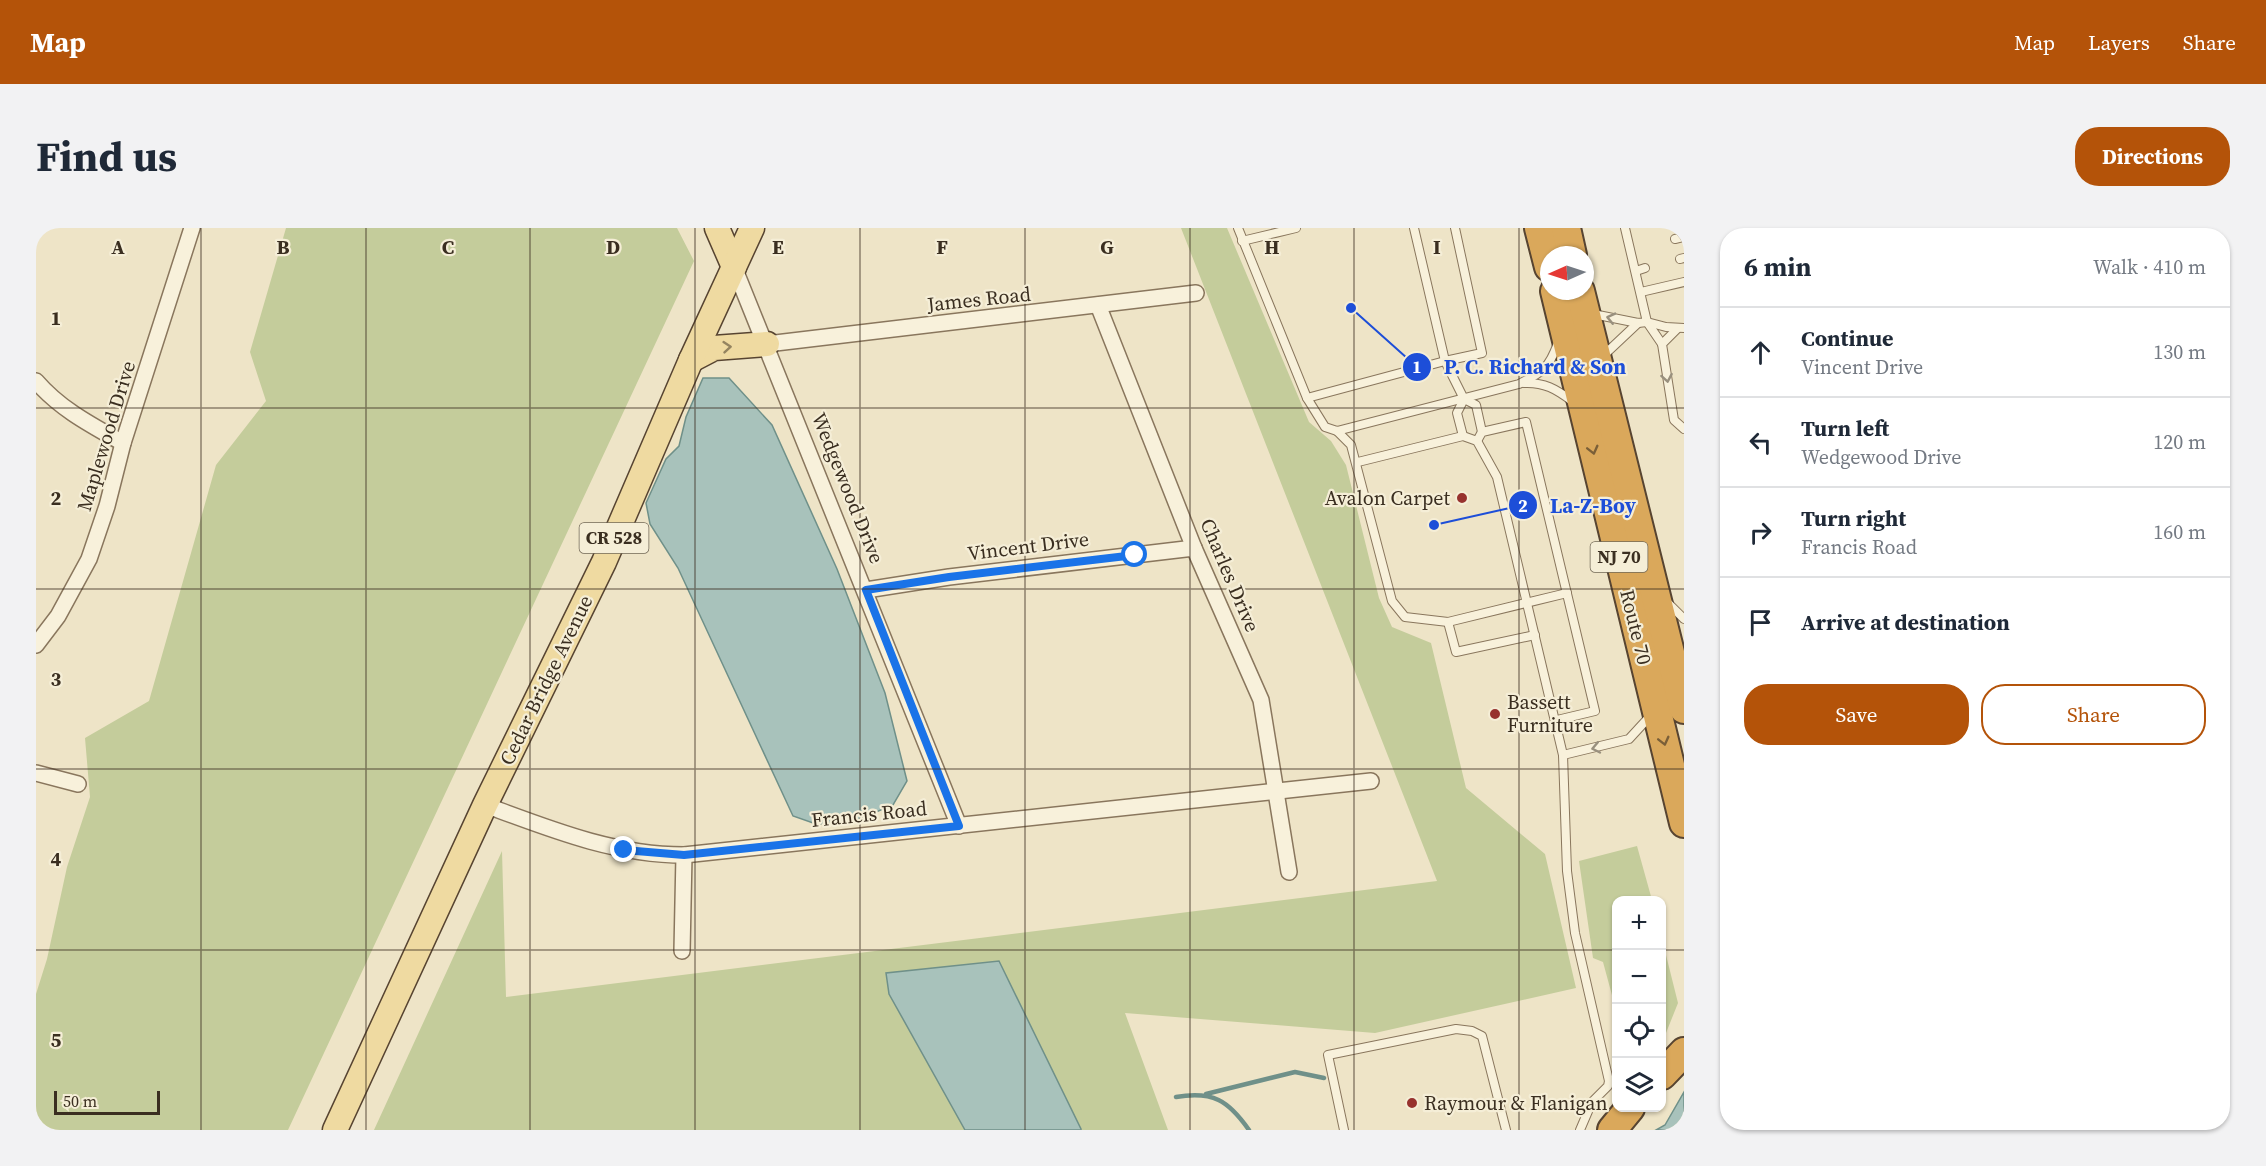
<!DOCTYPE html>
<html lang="en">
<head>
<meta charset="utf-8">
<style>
  body { margin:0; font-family:"Source Serif 4",serif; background:#f2f2f3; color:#1f2937 }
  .controls { position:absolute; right:18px; bottom:18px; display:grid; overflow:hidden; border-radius:12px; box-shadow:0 2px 4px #0004 }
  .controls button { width:54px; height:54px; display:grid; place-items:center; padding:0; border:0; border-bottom:2px solid #e0e1e3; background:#fff; color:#1f2937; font:30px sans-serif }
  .compass { position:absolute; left:1504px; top:18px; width:54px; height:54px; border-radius:50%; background:#fff; box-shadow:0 2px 4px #0004; rotate:267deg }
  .scale { position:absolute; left:18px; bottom:15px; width:106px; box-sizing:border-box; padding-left:6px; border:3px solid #3a2e20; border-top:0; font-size:16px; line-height:21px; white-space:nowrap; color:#3a2e20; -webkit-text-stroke:4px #f5eed7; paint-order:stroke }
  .stop { position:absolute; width:18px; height:18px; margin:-14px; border:4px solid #1a73e8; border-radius:50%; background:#fff }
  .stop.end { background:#1a73e8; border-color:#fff; box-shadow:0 2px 6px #0008 }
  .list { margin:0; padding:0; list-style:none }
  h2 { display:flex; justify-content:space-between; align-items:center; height:78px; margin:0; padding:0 24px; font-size:26px }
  h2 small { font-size:20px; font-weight:400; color:#747a83 }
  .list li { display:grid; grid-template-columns:39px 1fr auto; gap:18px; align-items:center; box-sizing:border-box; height:90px; padding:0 24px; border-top:2px solid #e0e1e3 }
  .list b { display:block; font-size:22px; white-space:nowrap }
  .list p { margin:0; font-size:20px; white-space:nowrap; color:#747a83 }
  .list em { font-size:20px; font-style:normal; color:#747a83 }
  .actions { display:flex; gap:12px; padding:18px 24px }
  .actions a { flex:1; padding:14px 0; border:2px solid #b45309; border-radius:24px; text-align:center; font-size:21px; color:#b45309 }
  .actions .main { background:#b45309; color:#fff }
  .icon { flex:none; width:33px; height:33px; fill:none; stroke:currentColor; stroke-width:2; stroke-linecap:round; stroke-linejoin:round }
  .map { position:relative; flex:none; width:1648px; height:902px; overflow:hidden; border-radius:24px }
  header { display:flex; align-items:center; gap:36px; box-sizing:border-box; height:84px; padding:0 30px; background:#b45309; color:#fff }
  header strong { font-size:28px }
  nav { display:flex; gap:33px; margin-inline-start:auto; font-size:21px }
  .intro { display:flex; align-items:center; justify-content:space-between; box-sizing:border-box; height:144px; padding:0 36px }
  h1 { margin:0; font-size:42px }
  .button { padding:15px 27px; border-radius:24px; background:#b45309; color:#fff; font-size:21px; font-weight:700 }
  main { display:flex; gap:36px; padding:0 36px }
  aside { flex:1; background:#fff; border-radius:24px; box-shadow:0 2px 4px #0004 }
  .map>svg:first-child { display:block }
  .green { fill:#c4cc9b }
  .water { fill:#a8c2bb; stroke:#6f9089; stroke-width:1.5 }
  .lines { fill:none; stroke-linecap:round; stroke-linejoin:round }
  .stream { stroke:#6f9089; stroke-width:4.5 }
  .lane-casing { stroke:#89765d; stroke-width:10 }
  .street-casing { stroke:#89765d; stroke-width:18 }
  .primary-casing { stroke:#574431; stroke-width:27 }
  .highway-casing { stroke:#574431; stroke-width:32 }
  .lane { stroke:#f8f1db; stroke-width:8 }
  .street { stroke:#f8f1db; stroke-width:15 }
  .primary { stroke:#efdaa1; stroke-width:24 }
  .highway { stroke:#daa85b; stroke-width:28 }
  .oneway { stroke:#99907e }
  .oneway2 { stroke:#948460 }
  .oneway3 { stroke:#7a5f38 }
  .route { stroke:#1a73e8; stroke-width:8 }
  .grid { fill:none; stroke:#3a2e20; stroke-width:1.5; stroke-opacity:0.55 }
  .poi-dot { fill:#97322e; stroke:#f5eed7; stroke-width:2 }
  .labels { text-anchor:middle; stroke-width:4.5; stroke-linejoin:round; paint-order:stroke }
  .shield { fill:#f5eed7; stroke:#726857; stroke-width:1.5 }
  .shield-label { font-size:18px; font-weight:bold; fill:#3a2e20 }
  .street-label { font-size:20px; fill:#3a2e20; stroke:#f5eed7 }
  .poi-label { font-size:20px; fill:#3a2e20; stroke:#f5eed7; text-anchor:start }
  .grid-label { font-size:20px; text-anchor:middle; font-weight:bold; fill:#3a2e20; stroke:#f5eed7; stroke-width:4.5; stroke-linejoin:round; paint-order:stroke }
  .leader { fill:none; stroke:#1d4ed8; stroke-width:2 }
  .callout-dot { fill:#1d4ed8; stroke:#f5eed7; stroke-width:2 }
  .mark-label { font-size:18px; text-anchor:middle; font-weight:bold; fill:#fff }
  .callout-label { font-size:21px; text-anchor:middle; font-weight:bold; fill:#1d4ed8; stroke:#f5eed7; stroke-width:4.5; stroke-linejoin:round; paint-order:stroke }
</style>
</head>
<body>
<header>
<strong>Map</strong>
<nav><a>Map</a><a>Layers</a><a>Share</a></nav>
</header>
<div class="intro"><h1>Find us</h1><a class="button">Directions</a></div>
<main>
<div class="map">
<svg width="1648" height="902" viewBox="0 0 1648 902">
  <rect width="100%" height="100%" fill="#eee4c7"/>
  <!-- green -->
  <g class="green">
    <polygon points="250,0 641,0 658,33 252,902 0,902 0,766 11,731 31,639 54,569 49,510 113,473 180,237 230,173 214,124"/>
    <polygon points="1145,0 1191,0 1273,194 1295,213 1310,237 1343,370 1356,399 1395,415 1430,560 1509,626 1540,760 1339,805 1089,785 1132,902 1045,902 963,733 851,745 853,766 929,902 338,902 466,623 470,769 1401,653"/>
    <polygon points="1601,618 1616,672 1580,672 1580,782 1567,734 1557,730 1543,633"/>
    <polygon points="1626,711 1642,775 1626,815"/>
  </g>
  <!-- water -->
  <g class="water">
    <polygon points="667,150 693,150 736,197 801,341 849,465 871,553 857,577 816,594 780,596 757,588 642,340 614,296 610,275 630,231 643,218 650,189"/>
    <polygon points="963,733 1045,901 1045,902 929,902 853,766 850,745"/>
    <polygon points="1648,864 1648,902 1620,902 1629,897"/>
  </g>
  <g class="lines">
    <!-- stream -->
    <g class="stream">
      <polyline points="1170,866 1259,844 1288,850"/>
      <path d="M1140,869C1177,863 1192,872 1213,902"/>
    </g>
    <defs>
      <g id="lane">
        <path d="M1202,0L1271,170L1289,199L1301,203L1483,156C1507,144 1513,140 1522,115"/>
        <polyline points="1378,0 1409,133 1428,171 1440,177 1446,204"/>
        <polyline points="1647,0 1648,2"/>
        <polyline points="1639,11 1648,9"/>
        <polyline points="1206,13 1260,0"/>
        <polyline points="1644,31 1648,30"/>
        <polyline points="1600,43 1609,40"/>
        <polyline points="1605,64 1648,54"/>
        <polyline points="1557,86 1602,95 1611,94 1589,0"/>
        <polyline points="1611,94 1630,99 1648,100"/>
        <polyline points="1611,94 1626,116"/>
        <polyline points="1641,101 1626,116 1638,192 1648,201"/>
        <polyline points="1568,127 1602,95"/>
        <path d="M1488,155C1508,154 1520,161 1536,173"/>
        <polyline points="1271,170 1409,133 1446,125 1419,0"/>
        <polyline points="1301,203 1315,217 1356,373 1369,389 1412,394 1531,365"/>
        <polyline points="1427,208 1421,185 1428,171"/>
        <polyline points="1441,213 1446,204 1490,194 1559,483 1521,492"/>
        <polyline points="1322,234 1427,208 1441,213 1461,249 1527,527 1531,643 1539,705 1573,853 1572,858 1556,874 1544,902"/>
        <polyline points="1632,375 1648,391"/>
        <polyline points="1412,394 1420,424 1499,407"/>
        <polyline points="1527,527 1593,511 1616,486"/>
        <polyline points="1308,902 1292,827 1420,801 1436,803 1446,808 1470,902"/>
      </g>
      <g id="street">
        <polyline points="698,39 923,598"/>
        <polyline points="1062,77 1158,320 1225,472 1253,644"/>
        <polyline points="731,116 1160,65"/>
        <path d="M0,153C24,181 55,197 87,215"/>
        <polyline points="830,362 913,349 1158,320"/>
        <polyline points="0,417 22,388 53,331 71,278 87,215 156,0"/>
        <polyline points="0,545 42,556"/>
        <path d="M449,577C514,601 578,627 648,627L1335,553"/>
        <polyline points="646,723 648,627"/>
      </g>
      <g id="primary">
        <polyline points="681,0 698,39"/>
        <polyline points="655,132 678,120 731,116"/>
        <polyline points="299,902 449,577 568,334 655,132 716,0"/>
      </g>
      <g id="highway">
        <polyline points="1503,0 1513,39"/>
        <polyline points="1530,0 1536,27"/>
        <polyline points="1519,63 1648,595"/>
        <polyline points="1544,63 1648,481"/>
        <polyline points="1626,847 1648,824"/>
        <polyline points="1576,902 1594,880"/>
      </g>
    </defs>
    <!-- lane casing -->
    <use href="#lane" class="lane-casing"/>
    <!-- street casing -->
    <use href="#street" class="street-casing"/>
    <!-- primary casing -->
    <use href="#primary" class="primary-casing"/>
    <!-- highway casing -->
    <use href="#highway" class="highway-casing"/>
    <!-- lane -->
    <use href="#lane" class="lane"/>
    <!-- street -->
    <use href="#street" class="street"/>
    <!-- primary -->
    <use href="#primary" class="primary"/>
    <!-- highway -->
    <use href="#highway" class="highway"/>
  </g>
  <!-- one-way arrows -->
  <defs><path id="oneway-chevron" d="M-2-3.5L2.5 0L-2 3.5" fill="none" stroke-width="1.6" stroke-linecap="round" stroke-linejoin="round" transform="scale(1.5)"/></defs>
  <g class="oneway">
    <use href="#oneway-chevron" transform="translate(1575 90) rotate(-167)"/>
    <use href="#oneway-chevron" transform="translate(1631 150) rotate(80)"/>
    <use href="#oneway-chevron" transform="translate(1560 520) rotate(168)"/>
  </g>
  <use class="oneway2" href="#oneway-chevron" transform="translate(691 119) rotate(-5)"/>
  <g class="oneway3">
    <use href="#oneway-chevron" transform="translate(1557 222) rotate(76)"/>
    <use href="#oneway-chevron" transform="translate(1628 513) rotate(76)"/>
  </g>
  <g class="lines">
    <!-- route -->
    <polyline class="route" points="588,622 648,627 923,598 830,362 913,349 1099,327"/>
  </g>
  <!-- grid -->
  <path class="grid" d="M165,0V902M330,0V902M494,0V902M659,0V902M824,0V902M989,0V902M1154,0V902M1318,0V902M1483,0V902M0,180H1648M0,361H1648M0,541H1648M0,722H1580M1626,722H1648"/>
  <!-- markers -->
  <g class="poi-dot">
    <circle cx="1426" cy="270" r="6"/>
    <circle cx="1459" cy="486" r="6"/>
    <circle cx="1376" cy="875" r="6"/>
  </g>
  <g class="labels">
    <!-- shield labels -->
    <g class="shield">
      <rect x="543.5" y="295" width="69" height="30" rx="4.5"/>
      <rect x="1554.5" y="314" width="57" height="30" rx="4.5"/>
    </g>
    <g class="shield-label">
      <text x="578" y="316">CR 528</text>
      <text x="1583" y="335">NJ 70</text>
    </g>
    <!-- street labels -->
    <g class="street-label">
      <text transform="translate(943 71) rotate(-6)" y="7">James Road</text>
      <text transform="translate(70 208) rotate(-73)" y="7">Maplewood Drive</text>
      <text transform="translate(812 260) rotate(68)" y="7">Wedgewood Drive</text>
      <text transform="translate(992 318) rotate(-7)" y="7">Vincent Drive</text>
      <text transform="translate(1194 347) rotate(67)" y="7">Charles Drive</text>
      <text transform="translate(1600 399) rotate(76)" y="7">Route 70</text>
      <text transform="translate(510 452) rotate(-64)" y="7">Cedar Bridge Avenue</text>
      <text transform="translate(833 586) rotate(-6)" y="7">Francis Road</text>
    </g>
    <!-- poi labels -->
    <g class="poi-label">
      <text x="1414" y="277" text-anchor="end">Avalon Carpet</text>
      <text x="1471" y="481">Bassett<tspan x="1471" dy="23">Furniture</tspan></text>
      <text x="1388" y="882">Raymour &amp; Flanigan</text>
    </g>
  </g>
  <g class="grid-label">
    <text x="82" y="26">A</text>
    <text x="247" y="26">B</text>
    <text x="412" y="26">C</text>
    <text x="577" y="26">D</text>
    <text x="742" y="26">E</text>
    <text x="906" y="26">F</text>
    <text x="1071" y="26">G</text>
    <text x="1236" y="26">H</text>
    <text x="1401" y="26">I</text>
    <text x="20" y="97">1</text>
    <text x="20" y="277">2</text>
    <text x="20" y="458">3</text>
    <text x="20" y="638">4</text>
    <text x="20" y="819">5</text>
  </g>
  <!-- callouts -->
  <path class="leader" d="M1315 80L1381 139M1398 297L1487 277"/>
  <g class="callout-dot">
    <circle cx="1315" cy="80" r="6"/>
    <circle cx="1398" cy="297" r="6"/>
    <circle cx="1381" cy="139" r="15"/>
    <circle cx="1487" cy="277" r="15"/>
  </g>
  <g class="mark-label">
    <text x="1381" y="145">1</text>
    <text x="1487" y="284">2</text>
  </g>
  <g class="callout-label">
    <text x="1499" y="146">P. C. Richard &amp; Son</text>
    <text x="1557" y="285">La-Z-Boy</text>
  </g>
</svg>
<div class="controls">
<button>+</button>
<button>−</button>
<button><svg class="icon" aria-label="locate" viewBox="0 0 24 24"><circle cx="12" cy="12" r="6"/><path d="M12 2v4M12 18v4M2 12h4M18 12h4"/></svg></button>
<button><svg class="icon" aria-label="layers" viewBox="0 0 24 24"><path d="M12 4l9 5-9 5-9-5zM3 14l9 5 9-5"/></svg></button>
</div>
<svg class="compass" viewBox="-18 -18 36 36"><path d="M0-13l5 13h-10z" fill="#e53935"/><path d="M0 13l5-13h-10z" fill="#747a83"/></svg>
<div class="scale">50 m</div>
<div class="stop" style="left:1099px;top:327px"></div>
<div class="stop end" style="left:588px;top:622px"></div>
</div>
<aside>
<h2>6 min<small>Walk · 410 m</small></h2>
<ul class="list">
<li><svg class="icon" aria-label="ahead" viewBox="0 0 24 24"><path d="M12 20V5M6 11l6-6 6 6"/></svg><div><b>Continue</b><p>Vincent Drive</p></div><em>130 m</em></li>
<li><svg class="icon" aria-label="left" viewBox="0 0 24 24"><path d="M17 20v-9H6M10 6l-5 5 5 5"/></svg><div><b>Turn left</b><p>Wedgewood Drive</p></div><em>120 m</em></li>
<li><svg class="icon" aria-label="right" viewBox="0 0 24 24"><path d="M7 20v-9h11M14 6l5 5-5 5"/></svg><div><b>Turn right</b><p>Francis Road</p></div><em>160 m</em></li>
<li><svg class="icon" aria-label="arrive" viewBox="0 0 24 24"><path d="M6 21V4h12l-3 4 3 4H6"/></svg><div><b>Arrive at destination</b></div></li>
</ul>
<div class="actions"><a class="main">Save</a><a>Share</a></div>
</aside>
</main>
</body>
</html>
